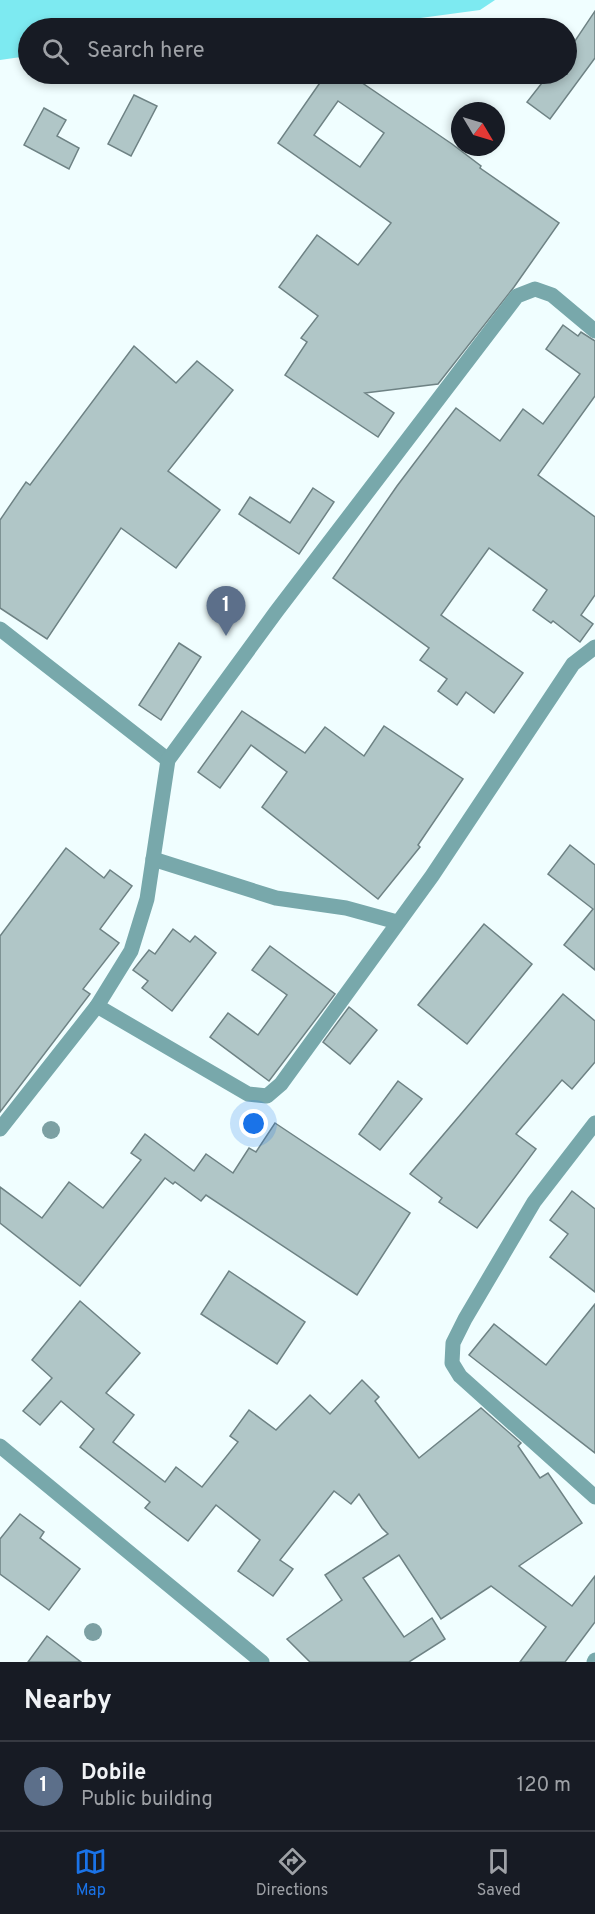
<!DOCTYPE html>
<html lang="en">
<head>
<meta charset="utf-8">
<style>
  body { margin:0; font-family:Overpass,sans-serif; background:#20242c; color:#f1f3f6 }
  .compass { position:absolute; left:451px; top:102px; width:54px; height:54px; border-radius:50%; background:#171b24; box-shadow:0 3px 9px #0003; rotate:128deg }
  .you { position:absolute; left:254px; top:1124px; width:21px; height:21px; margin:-15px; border:4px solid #fff; border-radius:50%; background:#1a73e8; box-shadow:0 0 0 9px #1a73e833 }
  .badge { display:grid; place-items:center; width:39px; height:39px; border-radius:50%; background:#1a73e8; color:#fff; font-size:20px; font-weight:700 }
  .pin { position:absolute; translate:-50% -50px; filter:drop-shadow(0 2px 3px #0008) }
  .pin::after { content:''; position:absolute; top:32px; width:21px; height:18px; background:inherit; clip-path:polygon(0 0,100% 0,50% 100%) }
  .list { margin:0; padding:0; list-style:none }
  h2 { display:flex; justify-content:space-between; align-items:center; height:78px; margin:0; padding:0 24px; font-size:26px }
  h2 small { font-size:20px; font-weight:400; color:#9ea1a6 }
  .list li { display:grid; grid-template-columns:39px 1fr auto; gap:18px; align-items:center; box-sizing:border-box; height:90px; padding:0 24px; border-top:2px solid #363941 }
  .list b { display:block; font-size:22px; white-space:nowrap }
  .list p { margin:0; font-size:20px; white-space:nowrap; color:#9ea1a6 }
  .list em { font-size:20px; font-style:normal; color:#9ea1a6 }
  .icon { flex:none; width:33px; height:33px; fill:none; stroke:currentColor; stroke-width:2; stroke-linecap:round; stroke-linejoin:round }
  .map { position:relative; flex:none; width:595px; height:1662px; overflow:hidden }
  .search { position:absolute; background:#171b24; box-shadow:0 3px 9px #0003; left:18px; right:18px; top:18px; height:66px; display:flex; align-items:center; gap:15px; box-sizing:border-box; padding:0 21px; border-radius:33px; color:#9ea1a6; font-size:22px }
  .sheet { height:168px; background:#171b24 }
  nav { display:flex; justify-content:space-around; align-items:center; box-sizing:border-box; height:84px; border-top:2px solid #363941; background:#171b24; font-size:16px; color:#9ea1a6 }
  nav a { display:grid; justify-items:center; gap:3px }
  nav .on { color:#1a73e8 }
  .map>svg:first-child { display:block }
  .green { fill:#7deaf1 }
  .building { fill:#b0c6c7; stroke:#6e8284; stroke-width:1.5; fill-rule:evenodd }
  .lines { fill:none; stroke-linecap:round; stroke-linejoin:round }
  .street { stroke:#78a8ab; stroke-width:15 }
  .tree { fill:#7ca0a3 }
</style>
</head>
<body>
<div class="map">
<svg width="595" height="1662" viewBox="0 0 595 1662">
  <rect width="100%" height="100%" fill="#f0feff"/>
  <!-- green -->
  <polygon class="green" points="0,0 495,0 480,10 346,28 28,28 28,56 0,60"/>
  <!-- building -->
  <g class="building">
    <polygon points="595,11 595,58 550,119 527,102 549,74 567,74 567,35 575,41"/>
    <path d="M326,74H349L452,144L481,166L480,168L559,223L514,287L438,384L365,393L394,413L378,437L285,375L307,342L301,338L318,316L279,287L317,235L358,265L391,223L278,143ZM338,101L384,133L360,167L314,135Z"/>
    <polygon points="134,95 157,106 131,156 108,144"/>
    <polygon points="44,108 66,120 57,136 79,148 69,169 24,145"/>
    <polygon points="563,325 578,336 581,332 595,341 595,396 538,475 595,517 595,595 581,615 593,624 580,642 553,621 551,623 533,610 547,590 489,548 441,615 523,673 494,713 466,692 457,705 438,691 447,679 420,660 429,648 333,578 397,486 456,408 500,441 523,409 543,424 580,374 546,349"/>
    <polygon points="134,346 176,383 197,361 233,390 168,471 220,510 176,568 121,528 47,639 0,608 0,520 26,482 30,485"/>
    <polygon points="313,488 334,502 299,554 239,514 250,497 290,523"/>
    <polygon points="179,643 201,657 161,720 139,705"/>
    <polygon points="242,711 305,753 325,727 364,756 384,726 463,779 418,845 420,847 378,899 262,807 287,772 251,745 220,788 198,772"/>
    <polygon points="570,845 595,865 595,970 564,945 593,909 548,874"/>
    <polygon points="66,848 104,878 110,870 132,886 100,929 119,943 83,989 90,994 0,1112 0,936"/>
    <polygon points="484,924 532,964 467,1044 418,1005"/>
    <polygon points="173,929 190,942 195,936 216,953 172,1011 142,988 148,981 133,970 149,950 155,954"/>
    <polygon points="270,946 335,994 269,1081 210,1037 228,1013 258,1035 287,995 252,970"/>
    <polygon points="563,994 595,1021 595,1062 572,1089 562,1080 516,1134 536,1149 477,1228 439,1202 442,1198 410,1174"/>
    <polygon points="349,1007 377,1030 350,1064 323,1042"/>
    <polygon points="398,1081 422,1099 380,1150 359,1134"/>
    <polygon points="275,1123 410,1213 357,1295 206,1195 201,1201 175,1182 173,1184 165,1178 80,1286 0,1223 0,1187 42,1218 69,1182 103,1208 141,1160 131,1153 145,1134 194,1171 206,1154 233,1173 249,1148 256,1152"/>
    <polygon points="572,1191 595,1209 595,1292 550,1257 568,1234 550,1220"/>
    <polygon points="229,1271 305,1322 277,1364 201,1314"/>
    <polygon points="80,1301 140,1353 106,1393 134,1415 113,1442 165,1482 176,1467 202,1487 238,1442 230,1436 249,1410 276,1430 310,1395 330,1414 362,1380 379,1397 375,1401 419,1458 481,1408 521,1443 518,1446 540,1478 548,1473 582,1523 519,1566 572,1606 595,1576 595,1622 565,1662 520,1662 546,1627 491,1586 441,1619 399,1555 363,1578 404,1637 432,1618 445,1639 409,1662 310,1662 287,1639 342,1600 325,1575 388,1534 382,1528 359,1494 351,1504 334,1491 280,1560 293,1569 273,1596 238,1571 260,1540 216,1505 188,1541 145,1508 150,1502 80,1447 94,1429 61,1401 40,1425 23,1411 52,1378 32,1360"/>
    <polygon points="595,1304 595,1453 469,1355 494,1324 546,1365"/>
    <polygon points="20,1514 44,1532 40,1538 80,1569 49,1610 0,1574 0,1539"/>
    <polygon points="47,1636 81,1662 28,1662"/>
  </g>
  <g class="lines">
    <!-- street -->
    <g class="street">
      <polyline points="0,629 168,760"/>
      <polyline points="153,859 276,898 346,908 397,922"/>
      <polyline points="97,1006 248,1094 267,1096 281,1084 432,876 573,664 595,647"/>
      <polyline points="595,1123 534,1202 465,1319 453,1343 452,1363 460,1376 595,1497"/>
      <polyline points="0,1129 97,1006 131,951 147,899 168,760 276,612 517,296 535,289 552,295 595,331"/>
      <polyline points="0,1446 262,1662"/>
      <polyline points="594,1662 595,1660"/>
    </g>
  </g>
  <!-- trees -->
  <g class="tree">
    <circle cx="51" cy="1130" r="9"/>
    <circle cx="93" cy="1632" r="9"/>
  </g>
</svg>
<svg class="compass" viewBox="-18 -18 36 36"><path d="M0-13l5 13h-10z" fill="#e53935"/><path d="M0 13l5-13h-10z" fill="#9ea1a6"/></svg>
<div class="you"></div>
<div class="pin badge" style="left:226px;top:636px;background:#5c6f8a">1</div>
<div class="search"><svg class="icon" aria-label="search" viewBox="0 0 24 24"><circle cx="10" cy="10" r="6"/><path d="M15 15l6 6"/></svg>Search here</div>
</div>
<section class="sheet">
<h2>Nearby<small></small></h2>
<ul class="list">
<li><span class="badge" style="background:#5c6f8a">1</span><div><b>Dobile</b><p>Public building</p></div><em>120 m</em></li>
</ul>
</section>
<nav>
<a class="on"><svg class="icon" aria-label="map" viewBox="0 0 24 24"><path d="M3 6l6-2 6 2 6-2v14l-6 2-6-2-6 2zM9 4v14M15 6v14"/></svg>Map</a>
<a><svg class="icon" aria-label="directions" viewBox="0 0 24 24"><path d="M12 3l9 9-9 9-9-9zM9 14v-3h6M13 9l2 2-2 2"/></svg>Directions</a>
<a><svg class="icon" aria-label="saved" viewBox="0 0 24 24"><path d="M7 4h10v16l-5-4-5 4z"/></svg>Saved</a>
</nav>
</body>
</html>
